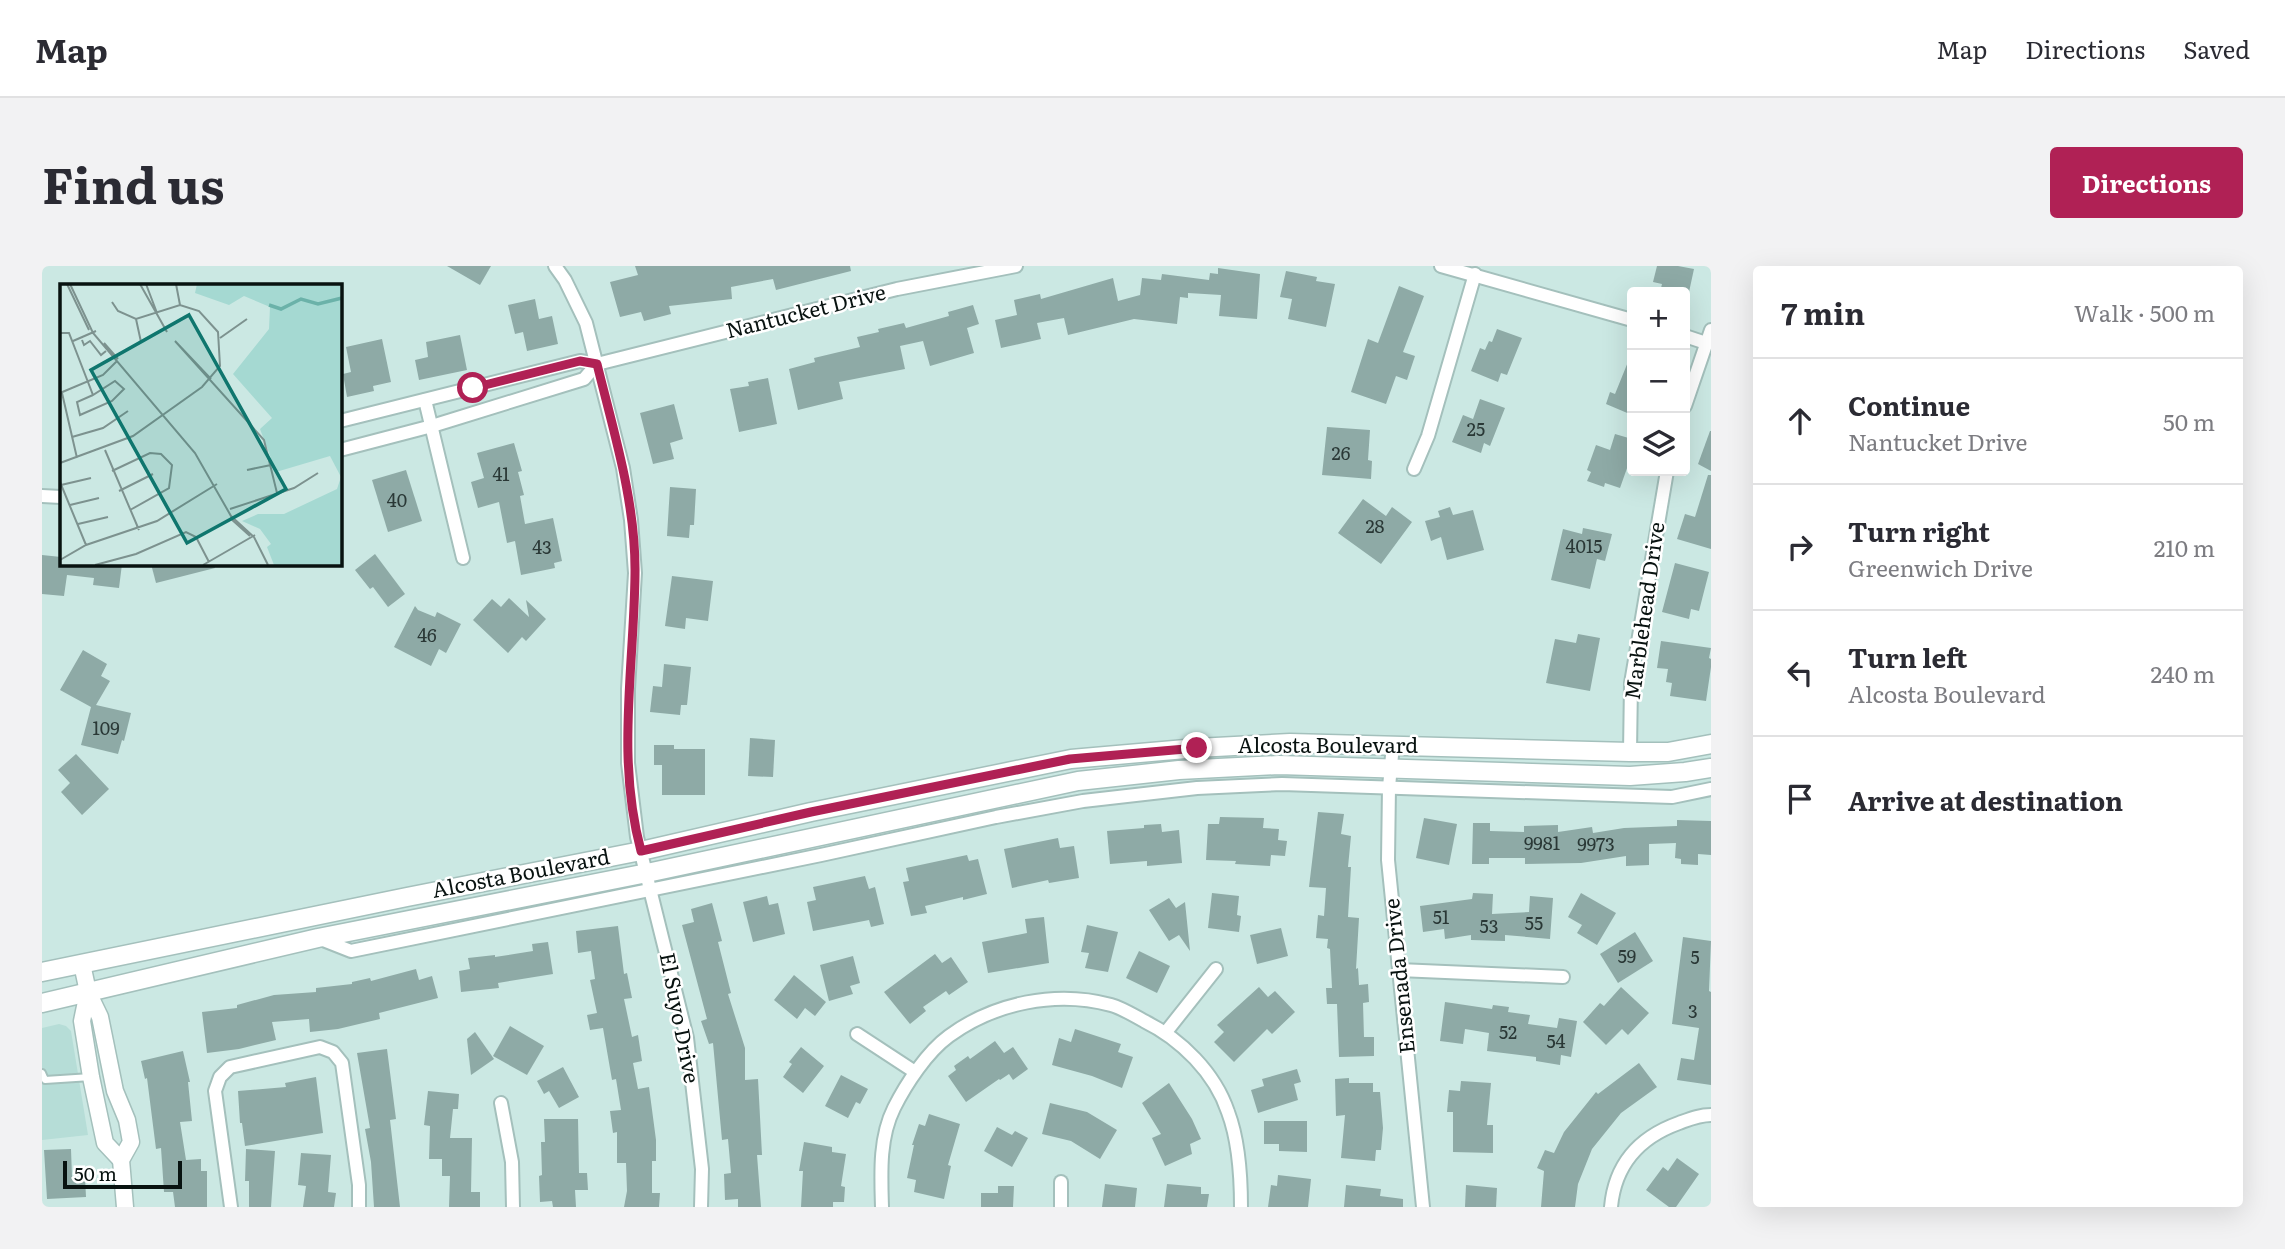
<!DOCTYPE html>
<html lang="en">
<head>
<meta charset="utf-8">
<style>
  body { margin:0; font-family:Literata,serif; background:#f2f2f3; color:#2b2b33 }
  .controls { position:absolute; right:21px; top:21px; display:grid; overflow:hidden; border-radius:7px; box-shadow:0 7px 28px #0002 }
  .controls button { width:63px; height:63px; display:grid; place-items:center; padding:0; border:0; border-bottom:2px solid #e1e1e2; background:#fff; color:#2b2b33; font:35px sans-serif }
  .scale { position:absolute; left:21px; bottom:18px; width:119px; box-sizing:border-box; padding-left:7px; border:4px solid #081210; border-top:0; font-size:19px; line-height:24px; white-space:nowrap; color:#081210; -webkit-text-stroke:5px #fff; paint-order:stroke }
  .stop { position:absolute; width:21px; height:21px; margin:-16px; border:5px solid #b02155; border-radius:50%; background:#fff }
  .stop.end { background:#b02155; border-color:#fff; box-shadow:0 2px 7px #0008 }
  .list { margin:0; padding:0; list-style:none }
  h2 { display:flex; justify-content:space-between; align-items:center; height:91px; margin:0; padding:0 28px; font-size:30px }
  h2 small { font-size:23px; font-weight:400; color:#7c7c81 }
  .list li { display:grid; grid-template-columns:46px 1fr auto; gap:21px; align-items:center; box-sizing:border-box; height:126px; padding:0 28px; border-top:2px solid #e1e1e2 }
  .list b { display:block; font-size:26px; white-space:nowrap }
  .list p { margin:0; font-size:23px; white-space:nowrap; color:#7c7c81 }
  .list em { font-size:23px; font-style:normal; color:#7c7c81 }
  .icon { flex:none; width:38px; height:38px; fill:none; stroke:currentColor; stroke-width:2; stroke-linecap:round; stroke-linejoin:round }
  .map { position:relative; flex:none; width:1669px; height:941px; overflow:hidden; border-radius:7px }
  header { display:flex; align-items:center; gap:42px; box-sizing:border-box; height:98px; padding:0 35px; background:#fff; border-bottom:2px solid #e1e1e2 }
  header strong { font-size:33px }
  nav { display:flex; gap:38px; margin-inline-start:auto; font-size:24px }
  .intro { display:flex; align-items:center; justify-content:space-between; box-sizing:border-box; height:168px; padding:0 42px }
  h1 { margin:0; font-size:49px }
  .button { padding:18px 32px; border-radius:7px; background:#b02155; color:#fff; font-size:24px; font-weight:700 }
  main { display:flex; gap:42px; padding:0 42px }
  aside { flex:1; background:#fff; border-radius:7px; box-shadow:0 7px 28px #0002 }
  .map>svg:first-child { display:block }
  .built { fill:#b6ddd7 }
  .building { fill:#8eaaa6 }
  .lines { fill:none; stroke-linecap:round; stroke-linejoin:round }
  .service-casing { stroke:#a4c0bc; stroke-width:10 }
  .minor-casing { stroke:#a4c0bc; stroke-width:16 }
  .tertiary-casing { stroke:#a4c0bc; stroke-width:19 }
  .secondary-casing { stroke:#a4c0bc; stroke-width:21 }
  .service { stroke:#fff; stroke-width:6 }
  .minor { stroke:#fff; stroke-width:12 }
  .tertiary { stroke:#fff; stroke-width:16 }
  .secondary { stroke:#fff; stroke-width:18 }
  .route { stroke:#b02155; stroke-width:9 }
  .labels { text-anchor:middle; stroke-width:5; stroke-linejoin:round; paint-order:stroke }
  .number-label { font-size:18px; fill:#2a3836 }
  .street-label { font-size:21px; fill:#081210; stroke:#fff }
  .inset-river { fill:none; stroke:#6bb2a9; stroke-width:3.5 }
  .inset-road { fill:none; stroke:#7d928f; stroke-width:2 }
  .view { fill:#0f766e; fill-opacity:0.15; stroke:#0f766e; stroke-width:3.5 }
  .inset-edge { fill:none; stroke:#081210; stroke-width:3.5 }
</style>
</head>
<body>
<header>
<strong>Map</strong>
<nav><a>Map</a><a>Directions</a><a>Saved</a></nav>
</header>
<div class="intro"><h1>Find us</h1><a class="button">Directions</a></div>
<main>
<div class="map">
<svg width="1669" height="941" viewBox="0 0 1669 941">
  <rect width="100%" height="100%" fill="#cbe8e3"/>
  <!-- built -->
  <polygon class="built" points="17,758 24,760 29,765 46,869 0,874 0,762"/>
  <!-- building -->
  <g class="building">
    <polygon points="405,0 449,0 438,19"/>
    <polygon points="593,0 808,0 809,5 734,24 731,13 689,21 690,33 627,40 629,48 602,55 599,46 578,51 568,16 596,9"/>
    <polygon points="1615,0 1636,0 1652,3 1647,26 1618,26 1620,18 1611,16"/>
    <polygon points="1176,2 1218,8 1215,53 1177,50 1179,29 1146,27 1146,32 1138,31 1135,58 1092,53 1026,69 1022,52 995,57 999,73 959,82 953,54 975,49 972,34 998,28 999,33 1071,12 1076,35 1098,29 1100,12 1119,14 1120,8 1167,14 1168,7 1176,8"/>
    <polygon points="1244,5 1275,11 1274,15 1293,18 1284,61 1246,53 1250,33 1238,31"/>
    <polygon points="1357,20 1382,30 1361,86 1373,90 1365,114 1354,110 1344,138 1309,126 1326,73 1336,77"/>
    <polygon points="493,33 497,53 510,50 516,78 485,85 481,66 473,68 466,39"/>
    <polygon points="931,39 937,58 925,62 932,87 888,100 881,75 858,80 863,103 797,116 801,133 756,144 747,103 773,96 772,92 818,81 815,71 837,66 836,63 862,57 864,62 907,50 906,46"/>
    <polygon points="1455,63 1480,72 1465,109 1459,107 1456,116 1429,105 1438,82 1443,84 1447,75 1450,76"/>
    <polygon points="418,69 425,104 377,114 373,94 386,91 384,76"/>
    <polygon points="340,73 349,116 331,120 332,125 305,131 301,108 309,106 304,81"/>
    <polygon points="1590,86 1590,149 1564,138 1568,126 1573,128"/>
    <polygon points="726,112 735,158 697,166 688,123 707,120 706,116"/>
    <polygon points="1438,133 1463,142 1448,180 1442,177 1439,187 1410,176 1421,149 1431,153"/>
    <polygon points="632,138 641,173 628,177 632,193 611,198 598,147"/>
    <polygon points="1285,161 1328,164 1326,194 1330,195 1329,213 1280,209"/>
    <polygon points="1668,165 1669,165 1669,205 1656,198"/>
    <polygon points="1573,168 1590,173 1590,188 1578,222 1563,217 1562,221 1545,215 1549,206 1545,204 1554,179 1568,184"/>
    <polygon points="472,177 480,205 476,206 482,229 478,230 483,258 511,252 520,295 512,297 513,302 479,309 473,275 465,277 457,236 436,242 429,216 442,212 435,187"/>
    <polygon points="364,204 380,255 346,266 330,214"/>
    <polygon points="1666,209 1669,209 1669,283 1635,273 1643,248 1653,251"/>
    <polygon points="628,221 654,223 652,259 648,259 647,272 625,270"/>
    <polygon points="1321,233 1344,250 1350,241 1370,256 1339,298 1296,267"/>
    <polygon points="1408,241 1411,249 1431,244 1442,284 1405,294 1399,271 1389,275 1383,255 1398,251 1396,245"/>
    <polygon points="1541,262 1570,268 1563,295 1555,293 1548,323 1509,314 1521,263 1540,268"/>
    <polygon points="333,288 363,328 346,341 331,321 328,323 313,304"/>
    <polygon points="0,289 19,291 19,298 80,298 77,322 51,319 52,312 25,309 22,330 0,328"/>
    <polygon points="1633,297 1667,306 1657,345 1649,343 1647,353 1620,346"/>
    <polygon points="109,298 172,298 173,302 114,317"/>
    <polygon points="630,310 671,315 666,355 644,352 643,363 623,360"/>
    <polygon points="467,332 487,351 484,334 504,353 484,375 480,371 466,387 431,354 450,333 459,341"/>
    <polygon points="373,340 376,344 393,351 395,346 419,358 404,387 397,383 389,400 352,381"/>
    <polygon points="1536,368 1558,372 1548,425 1504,417 1513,373 1534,377"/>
    <polygon points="1619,375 1669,382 1667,392 1669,393 1669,401 1664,435 1628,430 1630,417 1624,416 1626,403 1615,402"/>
    <polygon points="41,384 65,398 59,410 68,415 54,439 89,447 82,475 80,474 76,488 39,479 49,441 18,424"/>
    <polygon points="622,398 649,401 645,439 639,439 638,449 608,446 611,420 620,421"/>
    <polygon points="708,472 733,474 731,511 706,510"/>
    <polygon points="612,479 632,479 632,483 663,483 663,529 620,529 620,499 612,499"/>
    <polygon points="34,488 67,523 40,549 19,526 28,517 16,504"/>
    <polygon points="1276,546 1302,548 1299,568 1309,570 1306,601 1309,601 1306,651 1317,652 1314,703 1316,702 1317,719 1326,718 1327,736 1321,737 1322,771 1332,771 1332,790 1297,791 1295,738 1285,738 1284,722 1290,722 1288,683 1285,682 1286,673 1274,672 1276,649 1282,650 1284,622 1267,621"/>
    <polygon points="1178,551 1222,552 1221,562 1237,563 1236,574 1245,575 1243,590 1229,589 1228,600 1193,598 1194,595 1164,594 1166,558 1177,558"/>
    <polygon points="1382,552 1415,558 1407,599 1374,592"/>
    <polygon points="1635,554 1669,555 1669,589 1656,588 1656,599 1639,598 1639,593 1633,592 1634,577 1607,578 1607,599 1584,600 1584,590 1539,597 1483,598 1483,592 1447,592 1447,598 1430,598 1431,557 1448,557 1448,565 1482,566 1482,560 1516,559 1516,566 1550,561 1551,567 1582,562 1635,560"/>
    <polygon points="1119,558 1120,566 1137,564 1140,597 1105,600 1105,595 1068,598 1065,565 1102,562 1102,559"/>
    <polygon points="1016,572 1018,582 1032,580 1037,612 1007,617 1006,614 970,622 962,583"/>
    <polygon points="925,589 927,595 936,593 945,628 921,634 921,631 883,640 885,647 869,650 861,616 867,615 864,602"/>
    <polygon points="823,610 827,623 833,621 842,658 829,661 827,654 771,665 765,636 774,634 771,621"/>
    <polygon points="1170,627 1197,630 1195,649 1199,650 1197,666 1166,662"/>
    <polygon points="1431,627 1451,628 1450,648 1487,646 1488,630 1511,632 1508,673 1463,669 1463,675 1429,674 1429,669 1403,673 1402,663 1381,666 1378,640 1430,633"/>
    <polygon points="1539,627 1574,647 1555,679 1535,667 1540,659 1526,651"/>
    <polygon points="725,630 727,639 736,637 743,668 711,676 701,636"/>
    <polygon points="1127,632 1134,642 1143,636 1148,685 1137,669 1127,675 1107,644"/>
    <polygon points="670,637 680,675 676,676 689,727 686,728 703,782 703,814 716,813 720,889 715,889 719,941 696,941 696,933 683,934 682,908 689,907 686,873 680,874 671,777 667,778 659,755 665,753 640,659 652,656 649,643"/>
    <polygon points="1002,651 1007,697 946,707 940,676 985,667 983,653"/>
    <polygon points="1045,659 1076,666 1066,706 1043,702 1047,687 1039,686"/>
    <polygon points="576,660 582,708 585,707 590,732 582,733 590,771 596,769 600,795 591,797 596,823 607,821 614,874 614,895 610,895 610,927 618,927 617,941 582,941 585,925 584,897 575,897 575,866 571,867 568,845 579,844 574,813 570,814 561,762 548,764 545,749 555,747 548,714 553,713 549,685 536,687 534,665"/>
    <polygon points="1239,662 1246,690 1215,698 1208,669"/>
    <polygon points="1593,666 1611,695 1576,717 1558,688"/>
    <polygon points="1641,671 1669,675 1667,725 1669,726 1669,819 1635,814 1639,792 1652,794 1657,762 1630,758"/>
    <polygon points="506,676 511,708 456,717 457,722 419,726 417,705 428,703 426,692 453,689 453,691 491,685 490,678"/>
    <polygon points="1097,685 1128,700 1115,727 1084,712"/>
    <polygon points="893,688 900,697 909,691 926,716 907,729 904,725 881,741 884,745 868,758 842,726"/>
    <polygon points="811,690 818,717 808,720 811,728 787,735 778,699"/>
    <polygon points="374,703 377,714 390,710 396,732 337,747 338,753 296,763 268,766 267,753 230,756 234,774 197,783 165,787 160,746 195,742 195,739 232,729 274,726 274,722 310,718 310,716 328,712 329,715"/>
    <polygon points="752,709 784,736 773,750 763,742 755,753 732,734"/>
    <polygon points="1217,721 1226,731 1233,725 1253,746 1230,768 1225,763 1192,796 1172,776 1182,766 1175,759"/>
    <polygon points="1579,721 1607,747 1586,769 1580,763 1564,779 1541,756 1558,737 1562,740"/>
    <polygon points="1403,736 1450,743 1451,739 1467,741 1466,746 1488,749 1486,758 1515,762 1517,752 1535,755 1529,791 1519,789 1518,799 1494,795 1494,791 1445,785 1447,767 1423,763 1421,778 1398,775"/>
    <polygon points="468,760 502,780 485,809 451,790"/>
    <polygon points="1033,763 1079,778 1076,786 1091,791 1080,822 1050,810 1010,799 1017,772 1029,776"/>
    <polygon points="433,766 452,793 429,809 425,773"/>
    <polygon points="953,775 962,787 971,781 986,803 971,814 967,808 958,814 957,813 924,836 906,810 914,804 912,800 926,790 928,793"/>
    <polygon points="759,781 782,800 761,827 741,811 750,798 747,796"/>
    <polygon points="345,783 354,853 348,854 358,941 332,941 329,896 323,863 328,862 315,787"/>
    <polygon points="141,785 148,816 146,816 150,855 138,856 144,894 159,893 159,905 165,905 165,941 133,941 131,926 122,926 119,882 114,883 105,812 103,813 99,795"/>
    <polygon points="1597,797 1615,821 1579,847 1550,883 1536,918 1533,941 1499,941 1502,905 1495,902 1503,884 1512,887 1522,866 1554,826 1556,828"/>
    <polygon points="521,801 537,831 517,842 507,825 502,828 495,815"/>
    <polygon points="1255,803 1259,816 1252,818 1256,834 1216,847 1209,824 1222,820 1220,813"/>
    <polygon points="799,809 826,823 818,838 814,836 806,852 783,840"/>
    <polygon points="274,811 281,867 203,880 200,857 198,857 196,825 244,821 243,817"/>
    <polygon points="1307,812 1307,817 1331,817 1331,826 1338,826 1341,862 1339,884 1334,884 1333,895 1299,892 1303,849 1294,850 1293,813"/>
    <polygon points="1419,815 1449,817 1445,859 1451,859 1451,887 1411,886 1411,846 1405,846 1407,824 1418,825"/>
    <polygon points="1127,817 1150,853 1159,873 1148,878 1150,888 1123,900 1110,872 1119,868 1100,837"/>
    <polygon points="386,825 417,828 416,843 411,843 408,872 430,872 429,926 438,926 438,941 407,941 408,910 400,910 400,893 387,893 388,860 382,859"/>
    <polygon points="1008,837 1045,846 1075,864 1058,893 1029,875 1000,868"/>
    <polygon points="887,848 918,858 906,899 909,900 902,933 872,926 874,914 865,912 872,879 870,879 877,858 883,860"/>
    <polygon points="502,853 536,853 537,907 545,907 546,924 533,924 534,941 511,941 510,935 498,936 497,910 500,909 499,876 503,876"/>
    <polygon points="1222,855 1265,855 1265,886 1237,885 1237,878 1222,878"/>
    <polygon points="955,861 970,869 973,865 986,872 970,901 942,885"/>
    <polygon points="762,876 790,881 790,886 804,888 799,920 803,921 802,936 791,936 791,941 759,941 761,905 757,905"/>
    <polygon points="29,883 30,911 43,911 44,931 5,933 2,884"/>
    <polygon points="204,883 233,885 229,941 207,941 207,915 203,915"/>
    <polygon points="259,887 289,889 286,926 294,927 292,941 261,941 264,920 256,919"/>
    <polygon points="1635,892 1657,908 1634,941 1627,941 1604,924 1621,901 1626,905"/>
    <polygon points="1236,909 1269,913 1266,941 1226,941 1229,919 1235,920"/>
    <polygon points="1063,918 1095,922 1093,941 1060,941"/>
    <polygon points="1125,918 1159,921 1159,928 1167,928 1165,941 1122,941"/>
    <polygon points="1304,919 1339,923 1338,930 1361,933 1361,941 1302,941"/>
    <polygon points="1424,919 1455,922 1454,941 1423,941"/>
    <polygon points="956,920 972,920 971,941 939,941 939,927 956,927"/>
  </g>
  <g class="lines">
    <defs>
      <polyline id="service" points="0,807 3,814 49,811"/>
      <g id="minor">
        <polyline points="513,0 523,14 544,57 581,202 589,254 593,307 586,423 586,497 595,571 645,772 660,903 659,941"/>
        <polyline points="1399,0 1590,54"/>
        <polyline points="1643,70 1664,77"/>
        <polyline points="383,134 421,292"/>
        <polyline points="1643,140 1669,64"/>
        <polyline points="298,155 538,95 555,98 855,23 974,0"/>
        <polyline points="298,184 390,160 542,113 555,98"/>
        <polyline points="1372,203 1386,170 1433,8"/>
        <polyline points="0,230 19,231"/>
        <polyline points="1351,479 1347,521 1346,594 1381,941"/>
        <polyline points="1588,486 1589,417 1625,205"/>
        <polyline points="276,672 309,685 779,589 954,551 1041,535 1155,522 1240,518 1630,531 1669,523"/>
        <polyline points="1357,704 1521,711"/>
        <polyline points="1124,766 1174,703"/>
        <polyline points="815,768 873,806"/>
        <polyline points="459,837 470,896 471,941"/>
        <polyline points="1019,916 1019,941"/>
        <polyline points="189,941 173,825 178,811 188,801 278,781 291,786 300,797 317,919 317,941"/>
        <path d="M840,941C839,908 837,872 852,842C864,818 885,786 907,770C952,737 1014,724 1069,739C1080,742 1091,749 1102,755C1139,773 1173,807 1186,846C1197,875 1199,911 1199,941"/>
        <path d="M1569,941C1573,897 1598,871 1637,857C1648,853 1657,849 1669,849"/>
      </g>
      <g id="tertiary">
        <polyline points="40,698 46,726 58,751 73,825 85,854 89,876 79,894 83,941"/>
        <polyline points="46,726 40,755 49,811 63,877 79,894"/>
      </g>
      <g id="secondary">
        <polyline points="0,706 365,631 599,585 769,546 1029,493 1155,482 1248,477 1588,486 1626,486 1669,478"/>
        <polyline points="0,737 276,672 605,607 1036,515 1137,504 1237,499 1588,510 1643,506 1669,502"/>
      </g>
    </defs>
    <!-- service casing -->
    <use href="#service" class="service-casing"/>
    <!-- minor casing -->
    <use href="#minor" class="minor-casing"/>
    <!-- tertiary casing -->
    <use href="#tertiary" class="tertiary-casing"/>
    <!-- secondary casing -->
    <use href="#secondary" class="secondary-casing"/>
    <!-- service -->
    <use href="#service" class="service"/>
    <!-- minor -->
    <use href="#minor" class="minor"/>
    <!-- tertiary -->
    <use href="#tertiary" class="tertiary"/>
    <!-- secondary -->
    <use href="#secondary" class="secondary"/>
  </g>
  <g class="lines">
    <!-- route -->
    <path class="route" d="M431,122L538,95L555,98C572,167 594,237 593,308C592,402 574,492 599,585L769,546L1028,493L1155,482"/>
  </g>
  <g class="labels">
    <!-- number labels -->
    <g class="number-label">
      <text x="1434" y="170">25</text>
      <text x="1299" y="194">26</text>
      <text x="459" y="215">41</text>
      <text x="355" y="241">40</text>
      <text x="1333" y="267">28</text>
      <text x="1542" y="287">4015</text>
      <text x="500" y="288">43</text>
      <text x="385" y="376">46</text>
      <text x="64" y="469">109</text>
      <text x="1500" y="584">9981</text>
      <text x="1554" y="585">9973</text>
      <text x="1399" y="658">51</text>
      <text x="1492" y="664">55</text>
      <text x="1447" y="667">53</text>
      <text x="1585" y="697">59</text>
      <text x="1653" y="698">5</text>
      <text x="1651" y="752">3</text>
      <text x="1466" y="773">52</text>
      <text x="1514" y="782">54</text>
    </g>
    <!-- street labels -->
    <g class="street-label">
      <text transform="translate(764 46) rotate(-14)" y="7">Nantucket Drive</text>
      <text transform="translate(1603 345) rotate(-82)" y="7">Marblehead Drive</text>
      <text x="1286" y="487">Alcosta Boulevard</text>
      <text transform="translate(479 608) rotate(-11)" y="7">Alcosta Boulevard</text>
      <text transform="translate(1358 710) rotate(-96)" y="7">Ensenada Drive</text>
      <text transform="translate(637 752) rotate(79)" y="7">El Suyo Drive</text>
    </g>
  </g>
  <!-- overview -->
  <g transform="translate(18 18)">
    <rect width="282" height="282" fill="#cbe8e3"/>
    <path d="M137,0H282V281H214L207,263L211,260L200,245L182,237L198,230H224L277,205L281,193L270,172L216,188L200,145L212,134L173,90L209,45L210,23L184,12L169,21L135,9Z" fill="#a5d9d2"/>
    <path class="inset-river" d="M209,21L221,25L241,15L258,20L282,14"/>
    <path class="inset-road" d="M7,0L29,46M10,0L33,49L135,169L171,232L194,253L208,281M80,0L107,48M86,0L97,29M116,0L120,21M76,35L81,58M0,49H9L33,111L55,97L64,105L52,117L20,131L17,118L33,111M160,54L187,35M22,56L24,61L30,57L41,71L46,67M13,57L36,47M44,59L58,75M151,95L115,57L204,156L217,209M0,109L43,91L57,77M2,109L17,174M12,153L43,144L68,127M45,166L79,246M0,179L73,152L142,103L160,82L158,48L139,27L120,21L76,35L58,27L52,18M187,186L211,181M52,187L90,169L101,170L112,181L109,204L70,226M0,198L26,261M1,201L31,194M59,207L93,190M10,221L39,214M170,225L234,204L258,189M170,234L190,252M18,240L48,233M0,276L26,261L97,237L157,200M35,281L76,270L126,248L136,253L149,278M143,281L195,251"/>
    <path class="view" d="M129,31L226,205L127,259L31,86Z"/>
    <rect width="282" height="282" class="inset-edge"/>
  </g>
</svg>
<div class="controls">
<button>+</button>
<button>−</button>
<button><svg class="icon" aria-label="layers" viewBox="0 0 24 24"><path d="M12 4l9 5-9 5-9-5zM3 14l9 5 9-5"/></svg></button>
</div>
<div class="scale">50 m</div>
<div class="stop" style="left:431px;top:122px"></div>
<div class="stop end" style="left:1155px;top:482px"></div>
</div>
<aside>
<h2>7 min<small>Walk · 500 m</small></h2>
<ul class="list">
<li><svg class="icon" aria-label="ahead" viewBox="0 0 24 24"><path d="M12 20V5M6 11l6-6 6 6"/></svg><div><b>Continue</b><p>Nantucket Drive</p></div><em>50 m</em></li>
<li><svg class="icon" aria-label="right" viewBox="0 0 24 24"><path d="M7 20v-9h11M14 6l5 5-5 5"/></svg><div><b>Turn right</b><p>Greenwich Drive</p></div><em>210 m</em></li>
<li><svg class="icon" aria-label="left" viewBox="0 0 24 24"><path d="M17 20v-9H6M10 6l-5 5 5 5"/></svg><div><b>Turn left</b><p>Alcosta Boulevard</p></div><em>240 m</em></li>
<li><svg class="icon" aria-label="arrive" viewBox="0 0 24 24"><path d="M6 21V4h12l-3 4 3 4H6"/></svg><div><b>Arrive at destination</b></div></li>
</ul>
</aside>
</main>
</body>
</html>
